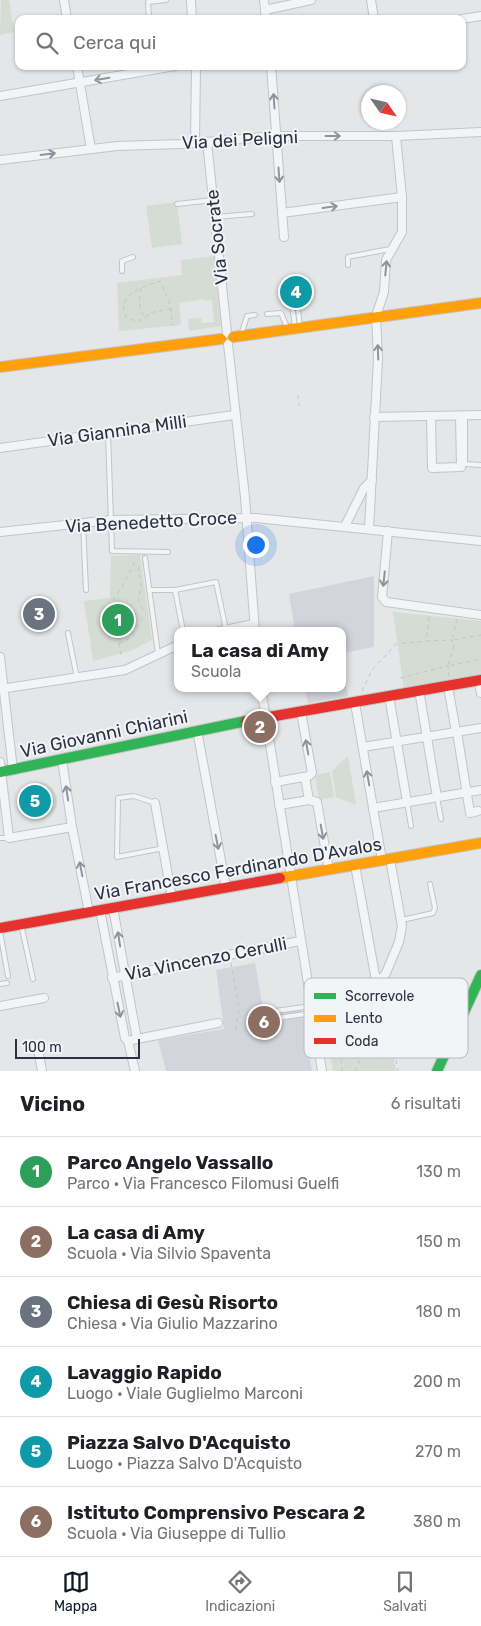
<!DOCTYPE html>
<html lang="it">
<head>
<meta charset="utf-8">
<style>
  body { margin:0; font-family:Rubik,sans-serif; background:#f6f6f6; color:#202124 }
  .compass { position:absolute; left:361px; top:85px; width:45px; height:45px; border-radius:50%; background:#fff; box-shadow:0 1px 4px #0004; rotate:124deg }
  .scale { position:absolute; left:15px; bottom:12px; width:125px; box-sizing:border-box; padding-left:5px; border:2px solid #2b3241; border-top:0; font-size:14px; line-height:18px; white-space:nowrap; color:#2b3241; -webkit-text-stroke:4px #f2f4f7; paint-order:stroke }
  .you { position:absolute; left:255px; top:544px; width:18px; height:18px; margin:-12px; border:4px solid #fff; border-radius:50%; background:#1a73e8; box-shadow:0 0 0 8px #1a73e833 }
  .badge { display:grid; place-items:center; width:32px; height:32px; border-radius:50%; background:#111827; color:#fff; font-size:16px; font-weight:700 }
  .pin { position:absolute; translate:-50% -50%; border:2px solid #fff; box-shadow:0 1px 5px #0006 }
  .popup { position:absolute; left:174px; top:627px; width:172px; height:65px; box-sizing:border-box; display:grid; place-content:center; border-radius:10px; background:#fff; filter:drop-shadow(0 1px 4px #0005); font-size:16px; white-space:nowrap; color:#757577 }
  .popup b { font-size:19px; color:#202124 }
  .popup::after { content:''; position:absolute; left:50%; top:100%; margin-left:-10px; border:10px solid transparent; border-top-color:#fff }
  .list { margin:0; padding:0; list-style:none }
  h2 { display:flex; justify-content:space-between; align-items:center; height:65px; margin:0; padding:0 20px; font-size:21px }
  h2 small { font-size:16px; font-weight:400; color:#757577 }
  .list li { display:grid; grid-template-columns:32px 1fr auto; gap:15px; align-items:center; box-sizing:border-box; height:70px; padding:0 20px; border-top:1px solid #e0e0e0 }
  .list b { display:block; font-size:19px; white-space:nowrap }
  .list p { margin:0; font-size:16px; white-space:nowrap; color:#757577 }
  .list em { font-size:16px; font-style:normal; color:#757577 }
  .icon { flex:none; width:28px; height:28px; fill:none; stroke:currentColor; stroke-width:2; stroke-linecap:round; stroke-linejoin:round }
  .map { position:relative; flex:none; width:481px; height:1071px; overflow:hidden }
  .search { position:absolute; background:#fff; box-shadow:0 1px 4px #0004; left:15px; right:15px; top:15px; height:55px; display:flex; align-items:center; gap:12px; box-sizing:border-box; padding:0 18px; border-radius:10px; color:#757577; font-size:19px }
  .sheet { height:485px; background:#fff }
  nav { display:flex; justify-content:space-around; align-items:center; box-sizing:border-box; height:70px; border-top:1px solid #e0e0e0; background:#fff; font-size:14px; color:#757577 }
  nav a { display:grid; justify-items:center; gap:2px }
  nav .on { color:#111827 }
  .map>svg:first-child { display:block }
  .built { fill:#d2d5db }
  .green { fill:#d4dcd4 }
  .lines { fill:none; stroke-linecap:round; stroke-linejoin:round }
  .lane-casing { stroke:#c2c4c6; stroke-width:6 }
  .street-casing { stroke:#c2c4c6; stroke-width:10 }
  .fast-casing { stroke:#c2c4c6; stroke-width:12 }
  .slow-casing { stroke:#c2c4c6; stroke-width:12 }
  .jam-casing { stroke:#c2c4c6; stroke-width:12 }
  .path { stroke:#c3c4c8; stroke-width:1; stroke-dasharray:4 4; stroke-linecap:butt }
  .lane { stroke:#f3f4f5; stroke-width:4 }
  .street { stroke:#f3f4f5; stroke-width:8 }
  .fast { stroke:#30b455; stroke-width:10 }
  .slow { stroke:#ff9f0a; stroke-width:10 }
  .jam { stroke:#e5322d; stroke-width:10 }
  .oneway { stroke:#8f939b }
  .labels { text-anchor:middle; stroke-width:4; stroke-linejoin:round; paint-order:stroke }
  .street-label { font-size:18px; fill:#2b3241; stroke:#f2f4f7 }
  .key { fill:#f2f4f7; stroke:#b6bac0; stroke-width:1 }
  .key-label { font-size:14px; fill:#2b3241 }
</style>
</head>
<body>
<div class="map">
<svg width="481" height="1071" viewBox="0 0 481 1071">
  <rect width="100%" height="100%" fill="#e4e6e8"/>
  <!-- built -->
  <g class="built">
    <polygon points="374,576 374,647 343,653 342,631 295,631 289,594"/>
    <polygon points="343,668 348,696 308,703 305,688 342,688"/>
    <polygon points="255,963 264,1014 302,1009 312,1071 166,1071 158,1040 224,1029 216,970"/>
  </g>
  <!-- green -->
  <g class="green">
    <polygon points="1,0 9,0 14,32 0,35"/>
    <polygon points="177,202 182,244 152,248 146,206"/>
    <polygon points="214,256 221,326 189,331 188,319 201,318 202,323 214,322 212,300 205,301 204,299 179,303 181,325 119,331 117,283 182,275 181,260"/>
    <polygon points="140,555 152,640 130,651 93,661 84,601 110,598 111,556"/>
    <polygon points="393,612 481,621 481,674 404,689"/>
    <polygon points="348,756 356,805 336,797 332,771"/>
    <polygon points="330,772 334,797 319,800 315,775"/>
    <circle cx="38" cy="801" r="19"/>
    <polygon points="387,1016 396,1071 333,1071 325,1026"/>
  </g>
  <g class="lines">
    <defs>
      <g id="lane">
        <polyline points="149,19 148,2 166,0"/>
        <polyline points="177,204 213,200"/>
        <polyline points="215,217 252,214"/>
        <polyline points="348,265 348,257 390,249"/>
        <polyline points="122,271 122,261 133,257"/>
        <polyline points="297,301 300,327"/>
        <polyline points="267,314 281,313 287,327"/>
        <polyline points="295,328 290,287 294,285 295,288"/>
        <polyline points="241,335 247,316 255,315"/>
        <polyline points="465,416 465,464 481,465"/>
        <polyline points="108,433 112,551 168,552"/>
        <polyline points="83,523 86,590"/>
        <polyline points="145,558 158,654"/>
        <polyline points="149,590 175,590 183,631"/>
        <polyline points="175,590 216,582 226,630"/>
        <polyline points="68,633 77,678"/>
        <polyline points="437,797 441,819"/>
        <polyline points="407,802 411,826"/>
        <polyline points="155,803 134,796 118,798 117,857 164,848"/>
        <polyline points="0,838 9,838"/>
        <polyline points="402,920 433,913 435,908 430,884"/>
        <polyline points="21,924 33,979"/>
        <polyline points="0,931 8,976"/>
        <polyline points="0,984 7,983"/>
        <polyline points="268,1012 311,1006"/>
        <polyline points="271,1019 312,1013"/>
      </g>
      <g id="street">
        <polyline points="64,0 67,19"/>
        <polyline points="191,0 192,19"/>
        <polyline points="264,0 266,19"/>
        <polyline points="371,0 374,19"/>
        <polyline points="265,10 311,0"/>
        <polyline points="462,19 481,16"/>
        <polyline points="77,66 91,149"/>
        <polyline points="271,66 284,237"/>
        <polyline points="0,96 175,66"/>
        <polyline points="207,142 227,333"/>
        <polyline points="195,143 196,66"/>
        <polyline points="0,160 117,146 181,144 276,136 396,136 481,132"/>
        <polyline points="282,213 402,197"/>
        <polyline points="228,344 245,497 255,631"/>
        <polyline points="431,416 432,468 461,467 460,416"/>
        <polyline points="374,417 481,415"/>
        <polyline points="0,448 234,415"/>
        <polyline points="345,526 364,488 372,480"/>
        <polyline points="369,529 378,359 376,316 384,292 386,260 402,232 402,197 396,136"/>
        <polyline points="388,531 382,597 386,602 481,615"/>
        <polyline points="0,532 111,520 256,518 481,541"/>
        <polyline points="220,631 254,624"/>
        <polyline points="0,657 13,770"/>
        <polyline points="261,688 322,1071"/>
        <polyline points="0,689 125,670 178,645"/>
        <polyline points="480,689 481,693"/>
        <polyline points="419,690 437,797"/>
        <polyline points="449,692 456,732"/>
        <polyline points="389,696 407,802"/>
        <polyline points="355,703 382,860"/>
        <polyline points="197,730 226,888"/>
        <polyline points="457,732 470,813 478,811"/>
        <polyline points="363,747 481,728"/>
        <polyline points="62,760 72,827 89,912"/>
        <polyline points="0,762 9,838 72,827"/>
        <polyline points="305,777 309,800"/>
        <polyline points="275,782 309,776 312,773 301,712"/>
        <polyline points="155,803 172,898"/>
        <polyline points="279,805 309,800 317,802 329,870"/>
        <polyline points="373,808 481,790"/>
        <polyline points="355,865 381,1008"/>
        <polyline points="113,908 137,1039"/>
        <polyline points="100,910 125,1038 128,1041 135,1071"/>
        <polyline points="112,978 300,941"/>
        <polyline points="375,980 383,977 386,973 399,942 402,926 390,859"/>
        <polyline points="0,1006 44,998"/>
        <polyline points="132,1040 218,1023"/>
        <polyline points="38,1049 42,1071"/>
      </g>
      <g id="fast">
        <polyline points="0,772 246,721"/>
        <polyline points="437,1071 481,975"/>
      </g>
      <g id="slow">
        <polyline points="233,337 481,303"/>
        <polyline points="0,367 221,339"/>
        <polyline points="280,878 481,843"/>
      </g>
      <g id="jam">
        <polyline points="246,721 481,680"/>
        <polyline points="0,928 280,878"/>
      </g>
    </defs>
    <!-- lane casing -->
    <use href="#lane" class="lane-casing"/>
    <!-- street casing -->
    <use href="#street" class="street-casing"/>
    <!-- fast casing -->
    <use href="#fast" class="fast-casing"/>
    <!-- slow casing -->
    <use href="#slow" class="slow-casing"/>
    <!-- jam casing -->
    <use href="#jam" class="jam-casing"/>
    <!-- path -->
    <g class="path">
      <path d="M141,288C139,298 138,306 143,315H149"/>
      <path d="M171,309L153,312L137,322L126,317C115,296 143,286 160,281L171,306L172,326"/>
      <polyline points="298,395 299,406"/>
      <path d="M139,567C137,574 141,577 141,584C141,597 134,600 145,611"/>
      <polyline points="429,617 426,641 452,640 454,645 448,666 481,659"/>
      <polyline points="457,619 452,640 481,635"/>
      <polyline points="119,644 128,639 146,614"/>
      <polyline points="121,655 112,601 121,589 134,563 139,563"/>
      <polyline points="400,678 448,666 449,677"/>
      <polyline points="362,691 372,670 396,644 426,641"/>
      <polyline points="231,963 239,1009 235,1033"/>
      <polyline points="387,1013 398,1071"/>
      <path d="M342,1071L341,1055L351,1043C365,1038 378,1042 382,1057L384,1058L382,1056"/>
      <polyline points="355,1071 378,1016"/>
    </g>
    <!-- lane -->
    <use href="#lane" class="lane"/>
    <!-- street -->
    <use href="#street" class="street"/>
    <!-- fast -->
    <use href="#fast" class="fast"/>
    <!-- slow -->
    <use href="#slow" class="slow"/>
    <!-- jam -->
    <use href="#jam" class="jam"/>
  </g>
  <!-- one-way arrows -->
  <defs><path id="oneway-shaft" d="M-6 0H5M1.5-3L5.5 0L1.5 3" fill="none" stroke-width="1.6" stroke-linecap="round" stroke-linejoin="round" transform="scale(1.25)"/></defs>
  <g class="oneway">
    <use href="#oneway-shaft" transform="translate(102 79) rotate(170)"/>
    <use href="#oneway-shaft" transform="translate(274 101) rotate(-94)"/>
    <use href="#oneway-shaft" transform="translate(333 136)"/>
    <use href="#oneway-shaft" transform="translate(48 154) rotate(-7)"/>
    <use href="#oneway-shaft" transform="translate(279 175) rotate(86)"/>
    <use href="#oneway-shaft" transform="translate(330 207) rotate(-8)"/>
    <use href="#oneway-shaft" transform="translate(386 268) rotate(-84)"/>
    <use href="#oneway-shaft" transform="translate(378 352) rotate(-92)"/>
    <use href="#oneway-shaft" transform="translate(384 579) rotate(96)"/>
    <use href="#oneway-shaft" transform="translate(307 747) rotate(-100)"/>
    <use href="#oneway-shaft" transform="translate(368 778) rotate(-100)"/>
    <use href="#oneway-shaft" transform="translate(67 793) rotate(-99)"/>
    <use href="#oneway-shaft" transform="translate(322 832) rotate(80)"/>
    <use href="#oneway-shaft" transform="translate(217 842) rotate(79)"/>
    <use href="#oneway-shaft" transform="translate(81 869) rotate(-101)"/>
    <use href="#oneway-shaft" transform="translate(119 939) rotate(-99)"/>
    <use href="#oneway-shaft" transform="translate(119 1010) rotate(78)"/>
  </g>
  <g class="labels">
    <!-- street labels -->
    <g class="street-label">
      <text transform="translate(240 140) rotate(-3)" y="6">Via dei Peligni</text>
      <text transform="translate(217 237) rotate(-96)" y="6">Via Socrate</text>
      <text transform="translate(117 431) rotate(-8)" y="6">Via Giannina Milli</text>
      <text transform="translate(151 522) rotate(-3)" y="6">Via Benedetto Croce</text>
      <text transform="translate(104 734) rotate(-12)" y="6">Via Giovanni Chiarini</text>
      <text transform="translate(238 869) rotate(-10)" y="6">Via Francesco Ferdinando D'Avalos</text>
      <text transform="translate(206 959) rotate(-11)" y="6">Via Vincenzo Cerulli</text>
    </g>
  </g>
  <!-- legend -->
  <rect x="304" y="978" width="164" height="80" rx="8" class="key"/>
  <rect x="314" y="993" width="22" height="6" fill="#30b455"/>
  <rect x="314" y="1015" width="22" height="7" fill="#ff9f0a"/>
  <rect x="314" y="1038" width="22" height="6" fill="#e5322d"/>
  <g class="key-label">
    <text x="345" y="1001">Scorrevole</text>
    <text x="345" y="1023">Lento</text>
    <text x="345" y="1046">Coda</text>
  </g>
</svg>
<svg class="compass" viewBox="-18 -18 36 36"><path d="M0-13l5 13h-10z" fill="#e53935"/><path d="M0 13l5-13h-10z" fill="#757577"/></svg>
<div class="scale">100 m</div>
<div class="you"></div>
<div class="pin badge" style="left:118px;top:620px;background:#2e9e5b">1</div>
<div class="pin badge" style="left:260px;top:727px;background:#8d6e63">2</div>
<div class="popup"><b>La casa di Amy</b>Scuola</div>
<div class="pin badge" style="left:39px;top:614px;background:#6b7280">3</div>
<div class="pin badge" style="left:296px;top:292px;background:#0f9aa8">4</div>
<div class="pin badge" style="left:35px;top:801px;background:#0f9aa8">5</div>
<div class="pin badge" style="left:264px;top:1022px;background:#8d6e63">6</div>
<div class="search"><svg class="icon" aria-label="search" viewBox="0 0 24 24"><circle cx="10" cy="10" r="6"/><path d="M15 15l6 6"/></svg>Cerca qui</div>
</div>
<section class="sheet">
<h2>Vicino<small>6 risultati</small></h2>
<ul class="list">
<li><span class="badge" style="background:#2e9e5b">1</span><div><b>Parco Angelo Vassallo</b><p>Parco · Via Francesco Filomusi Guelfi</p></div><em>130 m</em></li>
<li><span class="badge" style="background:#8d6e63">2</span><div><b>La casa di Amy</b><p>Scuola · Via Silvio Spaventa</p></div><em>150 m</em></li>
<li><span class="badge" style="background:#6b7280">3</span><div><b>Chiesa di Gesù Risorto</b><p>Chiesa · Via Giulio Mazzarino</p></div><em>180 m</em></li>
<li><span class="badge" style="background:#0f9aa8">4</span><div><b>Lavaggio Rapido</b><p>Luogo · Viale Guglielmo Marconi</p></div><em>200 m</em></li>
<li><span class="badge" style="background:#0f9aa8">5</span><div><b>Piazza Salvo D'Acquisto</b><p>Luogo · Piazza Salvo D'Acquisto</p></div><em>270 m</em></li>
<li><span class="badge" style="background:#8d6e63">6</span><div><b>Istituto Comprensivo Pescara 2</b><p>Scuola · Via Giuseppe di Tullio</p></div><em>380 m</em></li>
</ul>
</section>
<nav>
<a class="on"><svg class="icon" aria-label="map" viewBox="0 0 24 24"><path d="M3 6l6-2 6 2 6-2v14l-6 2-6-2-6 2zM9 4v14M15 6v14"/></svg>Mappa</a>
<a><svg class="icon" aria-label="directions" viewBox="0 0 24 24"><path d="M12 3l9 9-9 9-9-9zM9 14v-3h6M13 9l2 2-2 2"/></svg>Indicazioni</a>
<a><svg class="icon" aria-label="saved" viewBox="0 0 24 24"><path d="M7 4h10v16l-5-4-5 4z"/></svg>Salvati</a>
</nav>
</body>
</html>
